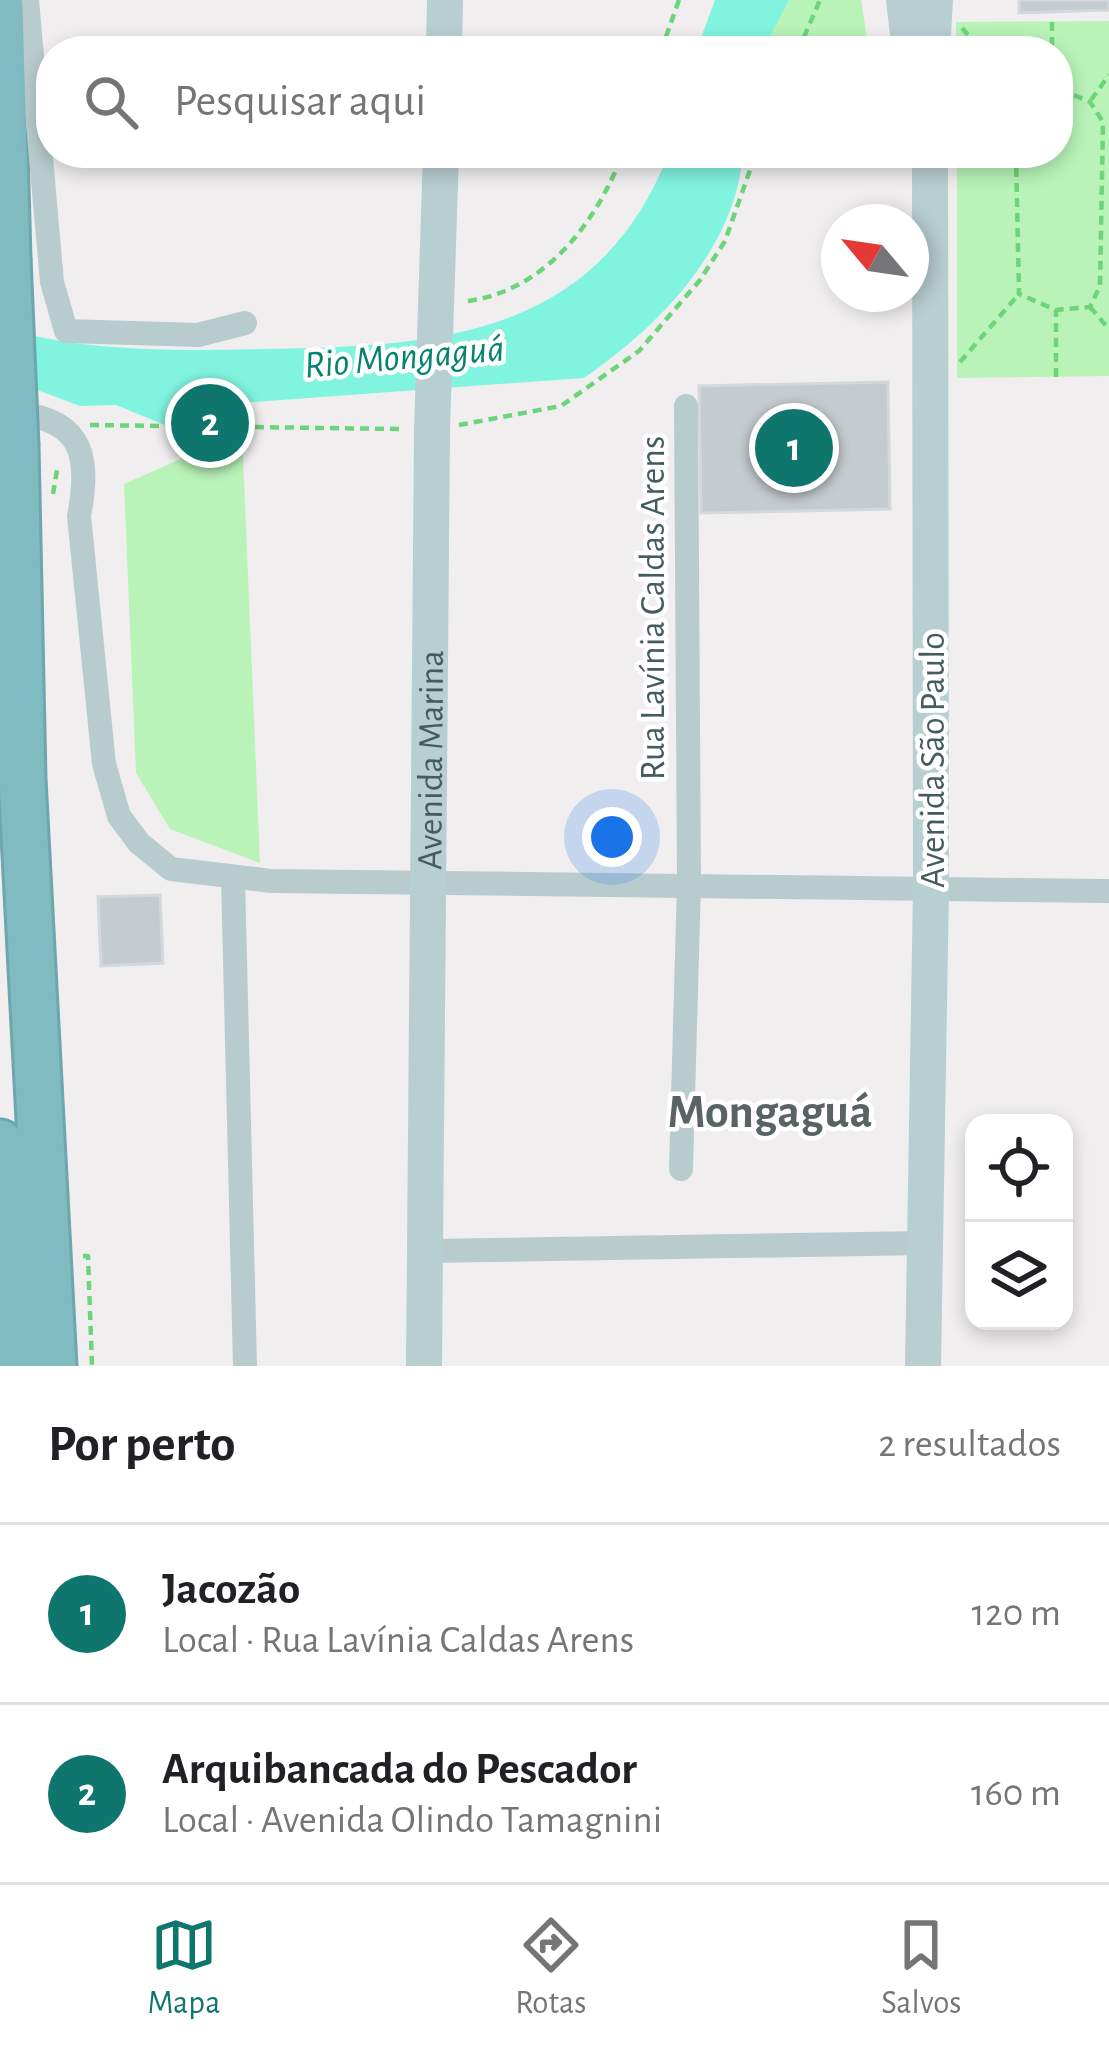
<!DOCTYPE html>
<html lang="pt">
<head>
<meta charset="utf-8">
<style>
  body { margin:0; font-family:"Alegreya Sans",sans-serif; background:#f2f2f2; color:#202124 }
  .controls { position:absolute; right:36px; bottom:36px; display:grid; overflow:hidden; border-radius:24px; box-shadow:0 6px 18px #0003 }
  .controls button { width:108px; height:108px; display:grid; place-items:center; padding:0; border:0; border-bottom:3px solid #e0e0e0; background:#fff; color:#202124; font:60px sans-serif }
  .compass { position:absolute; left:821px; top:204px; width:108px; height:108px; border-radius:50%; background:#fff; box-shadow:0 6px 18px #0003; rotate:299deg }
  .you { position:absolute; left:612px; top:837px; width:42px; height:42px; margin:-30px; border:9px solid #fff; border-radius:50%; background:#1a73e8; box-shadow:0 0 0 18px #1a73e833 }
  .badge { display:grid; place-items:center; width:78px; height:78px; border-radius:50%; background:#0f766e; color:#fff; font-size:39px; font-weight:700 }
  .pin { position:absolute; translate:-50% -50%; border:6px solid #fff; box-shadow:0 3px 12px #0006 }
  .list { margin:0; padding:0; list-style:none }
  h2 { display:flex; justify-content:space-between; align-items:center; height:156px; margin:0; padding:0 48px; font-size:51px }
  h2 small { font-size:39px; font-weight:400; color:#757577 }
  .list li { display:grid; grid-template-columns:78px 1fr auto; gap:36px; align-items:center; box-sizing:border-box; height:180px; padding:0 48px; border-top:3px solid #e0e0e0 }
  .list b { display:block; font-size:45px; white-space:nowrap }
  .list p { margin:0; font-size:39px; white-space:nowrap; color:#757577 }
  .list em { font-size:39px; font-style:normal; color:#757577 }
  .icon { flex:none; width:66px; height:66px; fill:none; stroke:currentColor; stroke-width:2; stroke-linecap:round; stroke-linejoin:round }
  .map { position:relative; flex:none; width:1109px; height:1366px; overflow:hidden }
  .search { position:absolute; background:#fff; box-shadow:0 6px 18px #0003; left:36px; right:36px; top:36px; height:132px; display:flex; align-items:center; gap:30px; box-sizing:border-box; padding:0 42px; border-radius:48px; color:#757577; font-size:45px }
  .sheet { height:516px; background:#fff }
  nav { display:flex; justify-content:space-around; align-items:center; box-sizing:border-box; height:168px; border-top:3px solid #e0e0e0; background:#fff; font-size:33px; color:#757577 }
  nav a { display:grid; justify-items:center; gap:6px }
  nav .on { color:#0f766e }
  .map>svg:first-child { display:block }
  .green { fill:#b9f3b8 }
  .water { fill:#81f4df }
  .building { fill:#c5cccf; stroke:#d2d8db; stroke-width:3 }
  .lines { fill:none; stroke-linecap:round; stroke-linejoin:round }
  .highway-casing { stroke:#6da6ae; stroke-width:51 }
  .path { stroke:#6dd579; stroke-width:4.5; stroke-dasharray:9 6; stroke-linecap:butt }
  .street { stroke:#b9cccd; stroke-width:24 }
  .secondary { stroke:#b8cfd2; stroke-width:36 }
  .highway { stroke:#81bbc2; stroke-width:45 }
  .highway-bridge-casing { stroke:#6da6ae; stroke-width:51; stroke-linecap:butt }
  .highway-bridge { stroke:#81bbc2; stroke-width:45 }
  .labels { text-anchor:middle; stroke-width:9; stroke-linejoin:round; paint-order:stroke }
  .street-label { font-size:36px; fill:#455c5e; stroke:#fff }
  .water-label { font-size:39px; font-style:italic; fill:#05846d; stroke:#fff }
  .district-label { font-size:48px; font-weight:bold; fill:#5a6364; stroke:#fff }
</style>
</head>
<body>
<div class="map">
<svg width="1109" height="1366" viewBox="0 0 1109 1366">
  <rect width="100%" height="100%" fill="#f1eef0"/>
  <!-- green -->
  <g class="green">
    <polygon points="789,0 861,0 869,51 763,51"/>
    <polygon points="1109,21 1109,376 957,378 957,153 1058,153 1058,51 956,51 956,22"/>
    <polygon points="242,432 260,863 170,829 136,773 124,484"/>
  </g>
  <!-- water -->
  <g class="water">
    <polygon points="715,0 789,0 763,51 696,51"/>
    <path d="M669,153H743C736,249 658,327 584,378L239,403L167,426L116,405L80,406L0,376L6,329C88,352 179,351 263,349C436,346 596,339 669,153Z"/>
  </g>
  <!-- building -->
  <g class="building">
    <polygon points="1019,0 1109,0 1109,10 1019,13"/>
    <polygon points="888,382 890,509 701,513 699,386"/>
    <polygon points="160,895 163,963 101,966 98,897"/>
  </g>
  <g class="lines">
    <defs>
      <g id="highway">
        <polyline points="0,6 7,258"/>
        <polyline points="15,446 22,779 53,1366"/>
        <polyline points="0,1143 15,1366"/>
      </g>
    </defs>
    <!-- highway casing -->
    <use href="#highway" class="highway-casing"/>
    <!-- path -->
    <g class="path">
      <polyline points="1052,22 1052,51"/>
      <polyline points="962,28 982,51"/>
      <polyline points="661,51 679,0"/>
      <polyline points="798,51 820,0"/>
      <polyline points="1091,100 1109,75"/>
      <polyline points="1016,153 1019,294 1056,310 1090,307 1100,286 1103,122 1090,102 1058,88"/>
      <path d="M468,301C546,290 596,223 623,153"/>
      <polyline points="1090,307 1109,329"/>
      <polyline points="960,362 1019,294"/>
      <polyline points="1056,377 1056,310"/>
      <polyline points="90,425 402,429"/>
      <polyline points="459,425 561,406 639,351 700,280 725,241 756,153"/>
      <polyline points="53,494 57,470"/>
      <polyline points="83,1256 88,1256 92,1366"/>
    </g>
    <!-- street -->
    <g class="street">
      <polyline points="27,0 52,282 66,331 198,335 245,323"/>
      <path d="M7,412C78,417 92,448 79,516L104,764L119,816L139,843L171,869L271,881L1109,891"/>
      <polyline points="233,878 245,1366"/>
      <polyline points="681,1169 689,883 686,406"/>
      <polyline points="424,1251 927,1243"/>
    </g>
    <!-- secondary -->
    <g class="secondary">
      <polyline points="904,0 910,51"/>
      <polyline points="444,51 445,0"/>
      <polyline points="932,51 935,0"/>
      <path id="s1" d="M424,1366L432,430L441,153"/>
      <polyline points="923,1366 931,886 930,153"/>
    </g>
    <!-- highway -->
    <use href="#highway" class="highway"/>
    <defs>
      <polyline id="highway-bridge" points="7,258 15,446"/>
    </defs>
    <!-- highway-bridge casing -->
    <use href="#highway-bridge" class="highway-bridge-casing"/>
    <!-- highway-bridge -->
    <use href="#highway-bridge" class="highway-bridge"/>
  </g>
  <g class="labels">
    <!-- street labels -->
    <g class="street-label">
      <text transform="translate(651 608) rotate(-90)" y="13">Rua Lavínia Caldas Arens</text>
      <text dy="13" stroke="none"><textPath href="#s1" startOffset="606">Avenida Marina</textPath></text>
      <text transform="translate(931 760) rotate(-90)" y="13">Avenida São Paulo</text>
    </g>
    <!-- water labels -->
    <g class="water-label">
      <text transform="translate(404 355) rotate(-5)" y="14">Rio Mongaguá</text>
    </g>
    <!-- district labels -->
    <g class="district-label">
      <text x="770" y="1127">Mongaguá</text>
    </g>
  </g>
</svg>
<div class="controls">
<button><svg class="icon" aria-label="locate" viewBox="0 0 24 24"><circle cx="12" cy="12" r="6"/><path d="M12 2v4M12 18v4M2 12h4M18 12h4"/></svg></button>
<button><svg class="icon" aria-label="layers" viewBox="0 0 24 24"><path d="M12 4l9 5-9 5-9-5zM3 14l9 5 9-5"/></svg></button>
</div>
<svg class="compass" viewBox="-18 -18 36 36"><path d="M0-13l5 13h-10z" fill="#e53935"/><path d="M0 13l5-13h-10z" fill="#757577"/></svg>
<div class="you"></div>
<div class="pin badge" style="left:794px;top:448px">1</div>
<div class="pin badge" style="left:210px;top:423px">2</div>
<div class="search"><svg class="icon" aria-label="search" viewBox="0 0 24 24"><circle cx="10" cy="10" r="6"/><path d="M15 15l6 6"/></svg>Pesquisar aqui</div>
</div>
<section class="sheet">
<h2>Por perto<small>2 resultados</small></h2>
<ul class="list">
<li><span class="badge">1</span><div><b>Jacozão</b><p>Local · Rua Lavínia Caldas Arens</p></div><em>120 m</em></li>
<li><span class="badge">2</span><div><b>Arquibancada do Pescador</b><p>Local · Avenida Olindo Tamagnini</p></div><em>160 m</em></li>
</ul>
</section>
<nav>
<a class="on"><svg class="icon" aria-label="map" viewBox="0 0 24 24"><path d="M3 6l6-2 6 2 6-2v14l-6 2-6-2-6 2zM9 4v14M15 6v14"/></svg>Mapa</a>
<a><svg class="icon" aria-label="directions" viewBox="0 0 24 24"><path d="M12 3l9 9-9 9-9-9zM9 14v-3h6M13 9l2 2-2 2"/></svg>Rotas</a>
<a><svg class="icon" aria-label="saved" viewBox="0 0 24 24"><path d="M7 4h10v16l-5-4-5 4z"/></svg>Salvos</a>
</nav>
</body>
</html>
